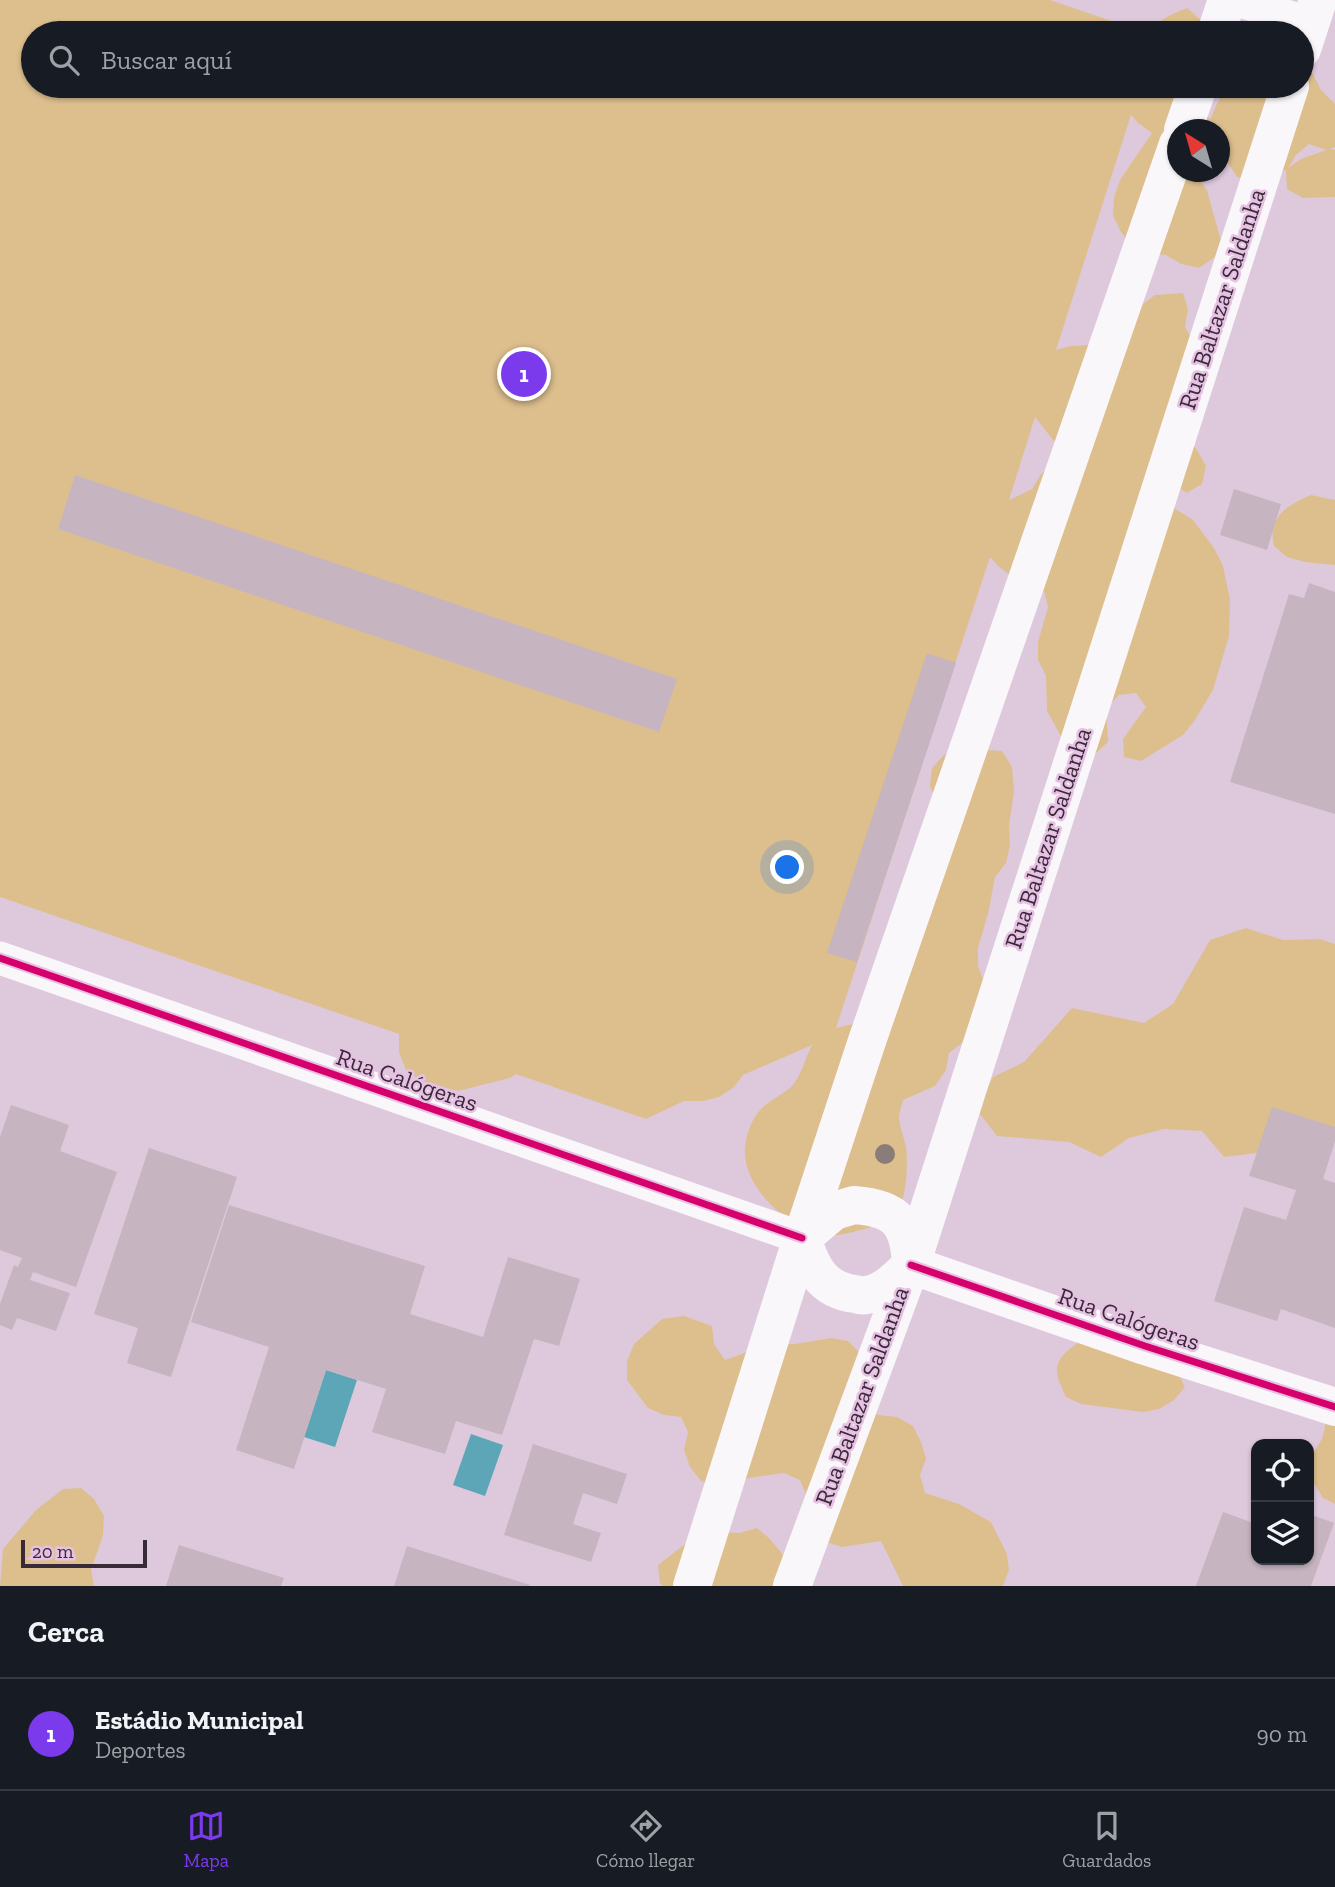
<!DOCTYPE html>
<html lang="es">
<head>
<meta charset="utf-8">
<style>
  body { margin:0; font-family:"Zilla Slab",serif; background:#20242c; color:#f1f3f6 }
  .controls { position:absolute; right:21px; bottom:21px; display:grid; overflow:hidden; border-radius:14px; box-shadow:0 2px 5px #0004 }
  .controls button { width:63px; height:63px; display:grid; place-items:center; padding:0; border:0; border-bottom:2px solid #363941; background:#171b24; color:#f1f3f6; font:35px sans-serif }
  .compass { position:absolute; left:1167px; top:119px; width:63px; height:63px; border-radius:50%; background:#171b24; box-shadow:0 2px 5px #0004; rotate:323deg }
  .scale { position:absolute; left:21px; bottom:18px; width:126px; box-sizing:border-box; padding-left:7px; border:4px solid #382a37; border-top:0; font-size:19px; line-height:24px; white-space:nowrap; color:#382a37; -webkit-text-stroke:5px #e6c1e3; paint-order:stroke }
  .you { position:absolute; left:788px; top:868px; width:24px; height:24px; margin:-18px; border:5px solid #fff; border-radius:50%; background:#1a73e8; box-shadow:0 0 0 10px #1a73e833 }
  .badge { display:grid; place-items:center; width:46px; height:46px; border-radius:50%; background:#7c3aed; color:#fff; font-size:23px; font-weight:700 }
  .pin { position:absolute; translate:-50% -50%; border:4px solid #fff; box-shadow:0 2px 7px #0006 }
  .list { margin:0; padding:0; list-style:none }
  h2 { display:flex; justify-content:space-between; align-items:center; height:91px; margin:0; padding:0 28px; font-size:30px }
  h2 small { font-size:23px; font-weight:400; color:#9ea1a6 }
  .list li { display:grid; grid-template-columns:46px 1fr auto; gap:21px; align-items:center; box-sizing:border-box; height:112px; padding:0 28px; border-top:2px solid #363941 }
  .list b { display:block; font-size:26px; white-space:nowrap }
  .list p { margin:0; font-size:23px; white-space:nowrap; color:#9ea1a6 }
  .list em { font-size:23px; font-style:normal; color:#9ea1a6 }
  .icon { flex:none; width:38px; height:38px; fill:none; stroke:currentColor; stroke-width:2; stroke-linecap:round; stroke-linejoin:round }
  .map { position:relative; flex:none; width:1335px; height:1586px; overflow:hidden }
  .search { position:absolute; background:#171b24; box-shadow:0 2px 5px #0004; left:21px; right:21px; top:21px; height:77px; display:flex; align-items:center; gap:18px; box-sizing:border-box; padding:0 24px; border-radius:38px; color:#9ea1a6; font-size:26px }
  .sheet { height:203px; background:#171b24 }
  nav { display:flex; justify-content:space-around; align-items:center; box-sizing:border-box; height:98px; border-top:2px solid #363941; background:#171b24; font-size:19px; color:#9ea1a6 }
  nav a { display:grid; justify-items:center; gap:4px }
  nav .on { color:#7c3aed }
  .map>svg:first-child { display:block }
  .green { fill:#ddbf8e; fill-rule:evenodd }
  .water { fill:#5da6b7 }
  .building { fill:#c6b4c0 }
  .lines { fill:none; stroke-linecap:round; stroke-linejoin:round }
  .street { stroke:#faf7fa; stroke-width:33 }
  .secondary { stroke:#faf7fa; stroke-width:38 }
  .cycleway-casing { stroke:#e6c1e3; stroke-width:11 }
  .cycleway { stroke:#d6006c; stroke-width:7 }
  .tree { fill:#8a7c78 }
  .labels { text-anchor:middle; stroke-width:5; stroke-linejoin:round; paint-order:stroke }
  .street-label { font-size:24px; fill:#382a37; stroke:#e6c1e3 }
</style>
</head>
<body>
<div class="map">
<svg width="1335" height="1586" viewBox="0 0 1335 1586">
  <rect width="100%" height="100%" fill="#dec9dc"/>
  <!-- green -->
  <g class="green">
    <path d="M0,0H1050L1147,33H33V86H1202V107L1210,120C1215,108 1220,94 1231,86H1264L1269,87L1271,86H1302V70L1313,74L1321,90L1335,104V147L1330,149L1335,150V197L1303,198L1287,189L1286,170L1254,181L1237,177L1220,151V130H1178V172H1194L1207,190L1221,241L1215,257L1199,268L1181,264L1166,255L1148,253L1132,246L1121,232L1113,216L1114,197L1120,180L1152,133L1138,123L1131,115L1056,350L1070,346L1089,345L1155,295L1183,293L1188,309L1185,327L1194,342L1175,422L1197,450L1206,466L1202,484L1187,493L1172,484L1163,501L1193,520L1214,548L1223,566L1230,600L1229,636L1213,690L1195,720L1183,735L1141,761L1124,757L1123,739L1146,707L1136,693L1119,695L1106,708L1108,742L1095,754L1064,742L1047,711L1046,676L1038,660V642L1048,607L1044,591L1029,581L1013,577L999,567L990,557L836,1028L853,1024L944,817L930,786L932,768L944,755L961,748L1002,751L1012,767L1014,791L1009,826L1010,845L1006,863L995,877L988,914L978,948V966L984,982L975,1033L949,1053L946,1070L935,1086L903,1100C902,1105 900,1111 899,1116C899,1125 904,1137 906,1147C908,1161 907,1192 900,1205C892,1218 875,1227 861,1230C848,1233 833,1238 819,1234C785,1225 742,1186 745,1148C746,1135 752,1118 761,1109C770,1100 782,1095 791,1087C802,1075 805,1058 812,1045L743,1075L734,1087L719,1097L703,1101H684L646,1119L516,1074L510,1078L458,1091L421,1081L406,1070L399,1052V1034L0,897ZM1309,144L1326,150L1301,159L1288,168L1296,155ZM1035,417L1053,440L1067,449L1056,462L1041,474L1032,489L1009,500Z"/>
    <path d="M1187,8L1201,20L1207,33H1148C1158,20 1172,14 1187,8Z"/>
    <path d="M1311,495L1335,500V565L1305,562L1287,557L1274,546C1273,541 1272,534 1273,529C1277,510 1295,502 1311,495Z"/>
    <polygon points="1246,928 1283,940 1320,939 1335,944 1335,1134 1257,1153 1224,1157 1202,1131 1164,1129 1129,1138 1101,1157 1069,1142 997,1136 976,1109 993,1077 1024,1062 1072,1008 1144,1023 1173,1004 1210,940"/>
    <polygon points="684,1316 712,1326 714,1344 725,1360 742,1354 757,1346 795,1344 831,1338 848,1341 861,1354 868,1406 878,1415 897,1417 913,1426 921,1442 926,1459 920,1475 925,1493 959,1504 991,1522 1007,1554 1009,1570 1003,1586 903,1586 881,1541 842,1547 826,1542 800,1480 784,1473 748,1478 733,1486 716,1486 701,1481 690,1467 684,1450 688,1432 681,1417 664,1415 648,1408 627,1380 627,1361 634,1344 662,1319"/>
    <path d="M1079,1342L1170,1358L1185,1387L1174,1400L1159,1409L1143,1412L1081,1404L1066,1397C1052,1369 1053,1360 1079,1342Z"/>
    <polygon points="1335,1386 1335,1504 1323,1498 1310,1477 1309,1460 1322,1439 1326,1423 1323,1413"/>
    <polygon points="81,1488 94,1499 104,1516 103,1535 91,1570 94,1586 0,1586 3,1549 36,1510 63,1489"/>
    <polygon points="757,1528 770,1539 793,1567 796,1586 663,1586 660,1584 658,1565 702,1531 739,1533"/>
  </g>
  <!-- water -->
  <g class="water">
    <polygon points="326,1370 357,1380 335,1447 304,1437"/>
    <polygon points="471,1434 503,1445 485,1496 453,1485"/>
  </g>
  <!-- building -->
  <g class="building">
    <polygon points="75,475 677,679 659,732 58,529"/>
    <polygon points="1234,489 1281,504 1267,550 1220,535"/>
    <polygon points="1309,583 1335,592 1335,814 1230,782 1289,594 1304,598"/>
    <polygon points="927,653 956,663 857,962 827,953"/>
    <polygon points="11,1105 69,1125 60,1151 117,1172 76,1287 33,1272 30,1280 70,1293 56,1331 17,1318 12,1330 0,1325 0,1304 14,1265 18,1267 22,1258 0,1250 0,1137"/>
    <polygon points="1272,1107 1335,1127 1335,1141 1323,1179 1335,1183 1335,1328 1281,1309 1277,1321 1214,1301 1244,1207 1286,1220 1296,1190 1249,1176"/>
    <polygon points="149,1148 237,1177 171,1377 127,1363 138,1328 94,1314"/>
    <polygon points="229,1205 425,1266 410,1314 483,1337 508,1257 580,1279 559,1346 534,1339 502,1435 456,1421 445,1454 372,1432 386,1389 326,1370 294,1469 236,1450 269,1347 191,1322"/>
    <polygon points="533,1444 627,1474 617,1504 583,1493 573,1524 601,1533 591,1562 504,1535"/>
    <polygon points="1223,1512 1256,1524 1256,1560 1309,1560 1309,1514 1334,1523 1311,1586 1196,1586"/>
    <polygon points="179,1545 284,1578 281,1586 166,1586"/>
    <polygon points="407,1546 530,1585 530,1586 394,1586"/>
  </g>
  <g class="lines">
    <!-- street -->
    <g class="street">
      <polyline points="1238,0 1310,24"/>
      <polyline points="0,958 802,1238"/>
    </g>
    <!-- secondary -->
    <g class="secondary">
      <polyline points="1216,33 1227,0"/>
      <polyline points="1302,49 1318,0"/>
      <polyline points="1183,130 1198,86"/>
      <path d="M854,1205C896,1208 909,1222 911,1265C899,1277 884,1293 866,1295C862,1296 858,1295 855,1294C821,1290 811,1266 802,1238L834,1211Z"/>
      <polyline points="911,1265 1145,1346 1335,1407"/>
      <polyline points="692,1586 802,1238 867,1041 1178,144"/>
      <polyline points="792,1586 911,1265 1290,86"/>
    </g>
    <defs>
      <g id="cycleway">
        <polyline points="0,958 802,1238"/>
        <polyline points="911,1265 1145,1346 1335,1407"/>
      </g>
    </defs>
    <!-- cycleway casing -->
    <use href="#cycleway" class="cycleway-casing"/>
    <!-- cycleway -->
    <use href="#cycleway" class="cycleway"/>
  </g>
  <!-- trees -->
  <circle class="tree" cx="885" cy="1154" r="10"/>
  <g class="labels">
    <!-- street labels -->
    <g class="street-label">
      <text transform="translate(1222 299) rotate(-72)" y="8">Rua Baltazar Saldanha</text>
      <text transform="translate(1048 838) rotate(-72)" y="8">Rua Baltazar Saldanha</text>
      <text transform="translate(407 1080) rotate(19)" y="8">Rua Calógeras</text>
      <text transform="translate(1129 1319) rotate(19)" y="8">Rua Calógeras</text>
      <text transform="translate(862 1396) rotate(-70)" y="8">Rua Baltazar Saldanha</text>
    </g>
  </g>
</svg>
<div class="controls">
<button><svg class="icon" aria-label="locate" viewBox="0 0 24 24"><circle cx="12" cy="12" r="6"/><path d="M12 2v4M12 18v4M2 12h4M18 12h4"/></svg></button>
<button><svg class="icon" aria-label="layers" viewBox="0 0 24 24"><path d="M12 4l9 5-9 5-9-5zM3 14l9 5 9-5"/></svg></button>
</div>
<svg class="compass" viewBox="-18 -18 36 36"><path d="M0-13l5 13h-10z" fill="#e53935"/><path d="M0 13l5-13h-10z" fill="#9ea1a6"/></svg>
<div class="scale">20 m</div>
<div class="you"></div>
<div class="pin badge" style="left:524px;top:374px">1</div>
<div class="search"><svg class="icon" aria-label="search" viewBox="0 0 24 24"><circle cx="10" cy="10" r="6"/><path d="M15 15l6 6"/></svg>Buscar aquí</div>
</div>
<section class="sheet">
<h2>Cerca<small></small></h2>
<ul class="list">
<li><span class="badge">1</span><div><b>Estádio Municipal</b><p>Deportes</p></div><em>90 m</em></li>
</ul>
</section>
<nav>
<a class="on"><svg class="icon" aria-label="map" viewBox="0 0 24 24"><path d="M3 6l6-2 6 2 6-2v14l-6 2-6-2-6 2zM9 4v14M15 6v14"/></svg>Mapa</a>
<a><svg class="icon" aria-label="directions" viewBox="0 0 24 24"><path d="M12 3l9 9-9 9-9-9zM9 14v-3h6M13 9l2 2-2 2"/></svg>Cómo llegar</a>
<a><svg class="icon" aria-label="saved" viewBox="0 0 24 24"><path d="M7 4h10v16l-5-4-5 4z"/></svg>Guardados</a>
</nav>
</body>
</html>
